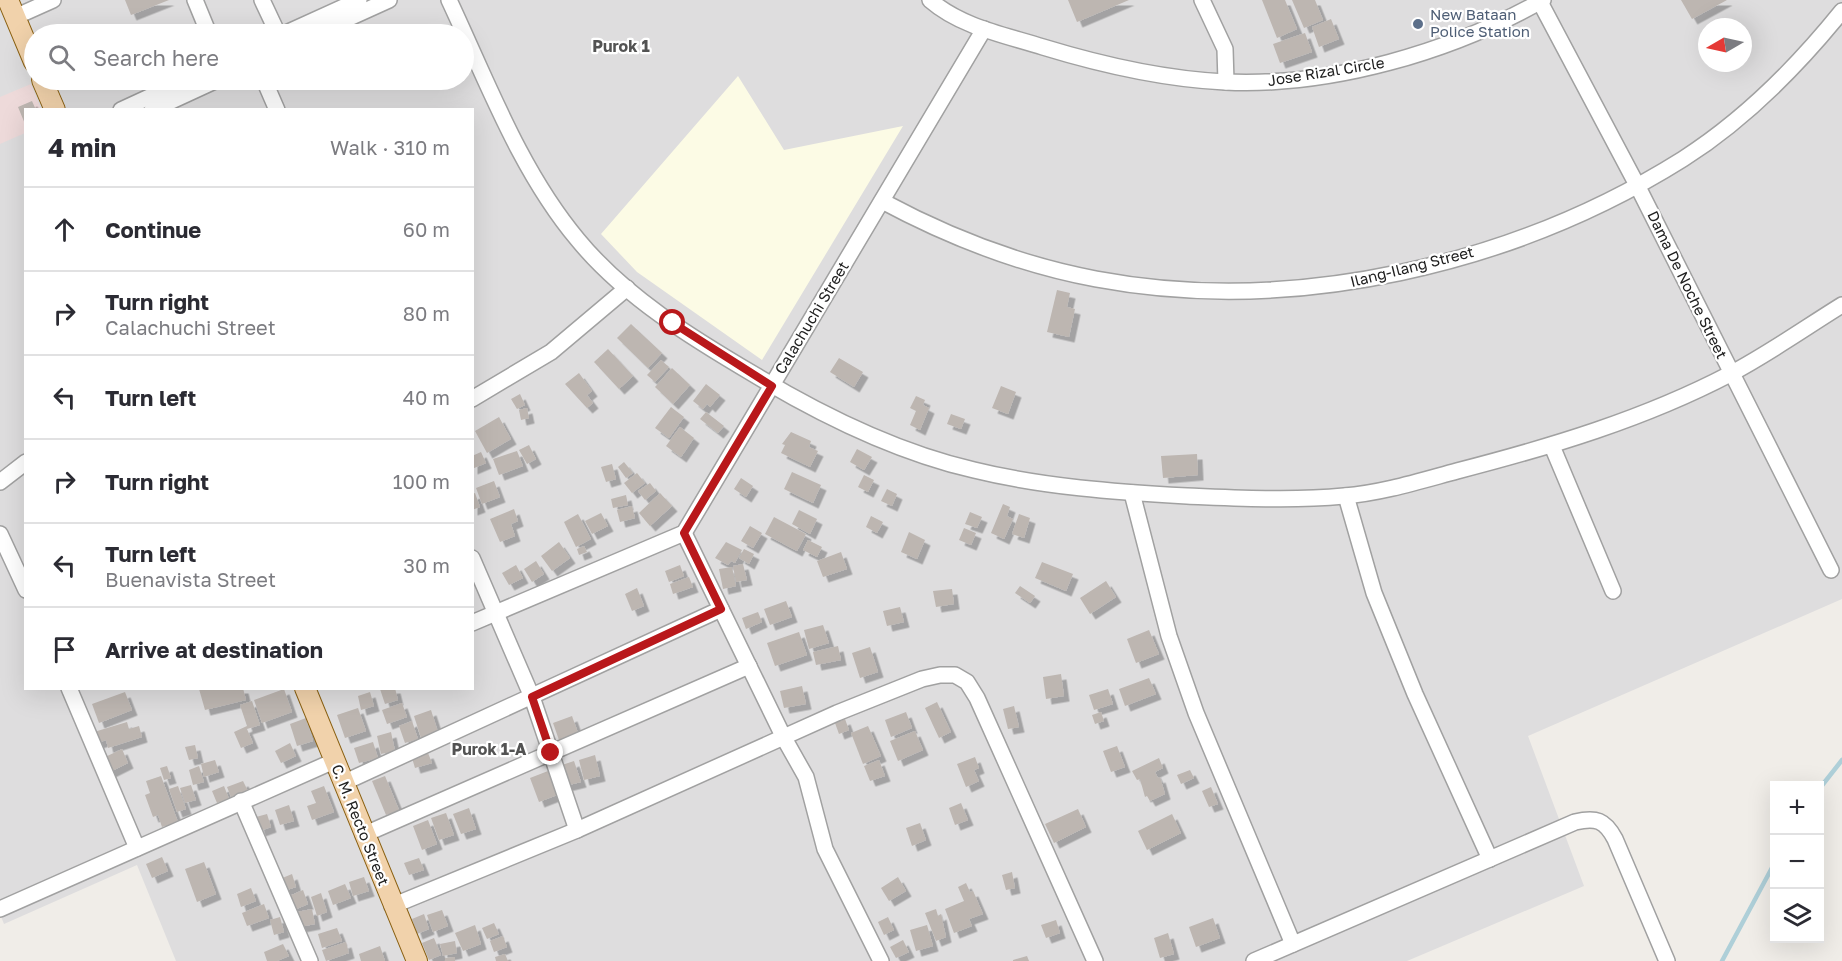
<!DOCTYPE html>
<html lang="en">
<head>
<meta charset="utf-8">
<style>
  body { margin:0; font-family:"Golos Text",sans-serif; background:#f2f2f3; color:#2b2b33 }
  .controls { position:absolute; right:18px; bottom:18px; display:grid; overflow:hidden; border-radius:0px; box-shadow:0 6px 24px #0002 }
  .controls button { width:54px; height:54px; display:grid; place-items:center; padding:0; border:0; border-bottom:2px solid #e1e1e2; background:#fff; color:#2b2b33; font:30px sans-serif }
  .compass { position:absolute; left:1698px; top:18px; width:54px; height:54px; border-radius:50%; background:#fff; box-shadow:0 6px 24px #0002; rotate:261deg }
  .stop { position:absolute; width:18px; height:18px; margin:-14px; border:4px solid #b9181b; border-radius:50%; background:#fff }
  .stop.end { background:#b9181b; border-color:#fff; box-shadow:0 2px 6px #0008 }
  .list { margin:0; padding:0; list-style:none }
  h2 { display:flex; justify-content:space-between; align-items:center; height:78px; margin:0; padding:0 24px; font-size:26px }
  h2 small { font-size:20px; font-weight:400; color:#7c7c81 }
  .list li { display:grid; grid-template-columns:39px 1fr auto; gap:18px; align-items:center; box-sizing:border-box; height:84px; padding:0 24px; border-top:2px solid #e1e1e2 }
  .list b { display:block; font-size:22px; white-space:nowrap }
  .list p { margin:0; font-size:20px; white-space:nowrap; color:#7c7c81 }
  .list em { font-size:20px; font-style:normal; color:#7c7c81 }
  .icon { flex:none; width:33px; height:33px; fill:none; stroke:currentColor; stroke-width:2; stroke-linecap:round; stroke-linejoin:round }
  .map { position:relative; flex:none; width:1842px; height:961px; overflow:hidden }
  .search { position:absolute; background:#fff; box-shadow:0 6px 24px #0002; left:24px; top:24px; width:450px; height:66px; display:flex; align-items:center; gap:15px; box-sizing:border-box; padding:0 21px; border-radius:33px; color:#7c7c81; font-size:22px }
  .panel { position:absolute; background:#fff; box-shadow:0 6px 24px #0002; left:24px; top:108px; width:450px; height:582px; border-radius:0px }
  .map>svg:first-child { display:block }
  .residential { fill:#deddde; fill-rule:evenodd }
  .commercial { fill:#eedada }
  .education { fill:#fcfbe5 }
  .lines { fill:none; stroke-linecap:round; stroke-linejoin:round }
  .stream { stroke:#aecfd8; stroke-width:4.5 }
  .building { fill:#bdb6b1; filter:url(#shadow) }
  .minor-casing { stroke:#a1a1a1; stroke-width:18 }
  .major-casing { stroke:#8b6112; stroke-width:22 }
  .minor { stroke:#fff; stroke-width:15 }
  .major { stroke:#f1d2ab; stroke-width:20 }
  .route { stroke:#b9181b; stroke-width:8 }
  .service-dot { fill:#5c6f8a; stroke:#fff; stroke-width:2 }
  .labels { text-anchor:middle; stroke-width:4.5; stroke-linejoin:round; paint-order:stroke }
  .service-label { font-size:15px; fill:#4e5e75; stroke:#fff; text-anchor:start }
  .street-label { font-size:15px; fill:#202020; stroke:#fff }
  .neighbourhood-label { font-size:16px; font-weight:bold; fill:#535353; stroke:#fff }
</style>
</head>
<body>
<div class="map">
<svg width="1842" height="961" viewBox="0 0 1842 961">
  <defs>
    <filter id="shadow"><feDropShadow dx="5.5" dy="5.5" stdDeviation="0" flood-color="#0004"/></filter>
  </defs>
  <rect width="100%" height="100%" fill="#f0ede8"/>
  <!-- residential -->
  <path class="residential" d="M0,0H1842V599L1528,736L1584,886L1407,961H176L137,865L4,924L0,914ZM1707,27H1743V63H1707ZM34,34H464V80H34ZM26,110H472V688H26Z"/>
  <!-- commercial -->
  <polygon class="commercial" points="31,84 41,109 26,110 25,133 0,144 0,97"/>
  <!-- education -->
  <polygon class="education" points="738,76 784,150 903,126 762,360 637,272 601,234"/>
  <g class="lines">
    <!-- stream -->
    <g class="stream">
      <polyline points="1820,788 1842,760"/>
      <polyline points="1722,961 1774,864"/>
    </g>
  </g>
  <!-- building -->
  <g class="building">
    <polygon points="125,0 169,0 131,15"/>
    <polygon points="1068,0 1129,0 1077,22"/>
    <polygon points="1262,0 1285,0 1297,29 1277,38"/>
    <polygon points="1292,0 1315,0 1323,20 1304,28"/>
    <polygon points="1681,0 1727,0 1692,19"/>
    <polygon points="1331,19 1339,39 1319,47 1312,27"/>
    <polygon points="1305,33 1312,52 1280,63 1273,44"/>
    <polygon points="32,101 36,110 26,110 25,124 18,107"/>
    <polygon points="1057,290 1070,293 1067,307 1075,309 1069,337 1047,332"/>
    <polygon points="631,324 662,353 648,368 617,338"/>
    <polygon points="608,349 633,376 619,389 594,362"/>
    <polygon points="839,358 863,372 854,387 830,372"/>
    <polygon points="661,360 669,367 655,382 647,375"/>
    <polygon points="672,368 690,385 673,404 655,387"/>
    <polygon points="579,373 592,391 587,395 593,403 587,408 565,384"/>
    <polygon points="706,384 720,395 710,407 707,404 703,409 693,401"/>
    <polygon points="1001,386 1016,392 1008,414 992,408"/>
    <polygon points="520,394 525,405 517,409 511,399"/>
    <polygon points="916,396 925,400 923,405 929,408 920,430 910,425 916,411 910,408"/>
    <polygon points="671,407 684,417 669,438 655,428"/>
    <polygon points="527,408 529,418 521,420 519,410"/>
    <polygon points="706,412 724,426 718,433 700,419"/>
    <polygon points="951,414 965,419 961,429 947,424"/>
    <polygon points="499,417 511,439 487,453 475,431"/>
    <polygon points="680,427 694,438 681,457 666,446"/>
    <polygon points="791,432 811,441 809,447 818,451 810,467 781,453 785,445 782,444"/>
    <polygon points="529,445 536,459 527,464 519,450"/>
    <polygon points="857,449 872,457 864,470 850,462"/>
    <polygon points="517,451 523,466 499,475 493,459"/>
    <polygon points="481,452 486,463 472,469 472,456"/>
    <polygon points="1197,454 1198,475 1163,478 1161,456"/>
    <polygon points="624,462 633,473 626,478 618,467"/>
    <polygon points="612,464 616,479 606,482 601,467"/>
    <polygon points="792,472 821,485 813,503 784,489"/>
    <polygon points="637,473 645,483 632,493 624,483"/>
    <polygon points="864,475 874,480 868,492 858,487"/>
    <polygon points="741,478 753,486 746,497 734,489"/>
    <polygon points="494,481 500,497 482,504 476,488"/>
    <polygon points="650,483 656,491 645,500 638,491"/>
    <polygon points="887,489 897,494 892,506 881,501"/>
    <polygon points="475,493 480,507 472,510 472,494"/>
    <polygon points="660,493 672,506 650,526 639,513"/>
    <polygon points="626,495 628,505 613,508 611,499"/>
    <polygon points="1003,504 1010,507 1007,516 1013,519 1004,539 991,533"/>
    <polygon points="632,506 635,518 620,522 617,510"/>
    <polygon points="514,509 518,521 511,524 515,536 500,542 490,519"/>
    <polygon points="799,510 817,519 810,534 792,524"/>
    <polygon points="970,512 982,517 977,528 965,524"/>
    <polygon points="601,513 608,526 592,534 585,521"/>
    <polygon points="578,514 591,539 576,547 564,522"/>
    <polygon points="1019,514 1030,518 1024,538 1012,534"/>
    <polygon points="871,516 883,522 877,533 866,527"/>
    <polygon points="774,517 806,534 797,551 765,534"/>
    <polygon points="750,526 762,533 753,548 741,541"/>
    <polygon points="964,528 976,533 971,545 959,540"/>
    <polygon points="909,532 925,540 917,559 901,552"/>
    <polygon points="808,540 822,547 817,557 803,550"/>
    <polygon points="559,542 570,558 552,571 541,556"/>
    <polygon points="726,542 742,550 735,563 731,561 728,565 715,558"/>
    <polygon points="584,546 587,552 579,555 577,549"/>
    <polygon points="744,549 754,554 749,564 739,558"/>
    <polygon points="841,552 847,569 823,577 817,561"/>
    <polygon points="536,561 544,574 532,582 524,569"/>
    <polygon points="1042,562 1073,574 1066,591 1035,578"/>
    <polygon points="743,564 747,580 736,582 733,566"/>
    <polygon points="516,565 523,578 509,585 502,573"/>
    <polygon points="680,565 684,576 669,582 665,571"/>
    <polygon points="732,567 736,586 723,589 719,569"/>
    <polygon points="689,577 693,587 673,594 670,584"/>
    <polygon points="1106,581 1116,597 1090,614 1080,598"/>
    <polygon points="1020,586 1035,596 1030,603 1015,593"/>
    <polygon points="637,588 644,606 632,611 625,594"/>
    <polygon points="952,589 954,604 936,607 933,591"/>
    <polygon points="786,601 792,617 770,625 764,609"/>
    <polygon points="900,607 904,622 887,626 883,611"/>
    <polygon points="758,612 762,622 746,629 742,618"/>
    <polygon points="823,625 829,643 809,649 804,630"/>
    <polygon points="1149,630 1159,654 1136,663 1127,639"/>
    <polygon points="799,632 807,655 775,666 767,643"/>
    <polygon points="838,646 841,660 816,665 813,652"/>
    <polygon points="870,647 878,672 860,678 852,653"/>
    <polygon points="1061,674 1064,696 1046,699 1043,677"/>
    <polygon points="1149,678 1156,694 1125,706 1119,689"/>
    <polygon points="802,686 806,704 784,708 780,691"/>
    <polygon points="243,688 246,700 205,710 199,689"/>
    <polygon points="395,688 398,700 385,704 380,689"/>
    <polygon points="284,689 292,712 262,723 254,700"/>
    <polygon points="1108,689 1113,704 1094,710 1089,695"/>
    <polygon points="125,692 132,710 99,723 92,704"/>
    <polygon points="370,692 374,706 361,710 358,696"/>
    <polygon points="252,701 260,725 247,729 253,743 241,748 234,732 247,726 240,705"/>
    <polygon points="937,702 951,732 939,738 925,708"/>
    <polygon points="402,703 407,717 387,724 382,710"/>
    <polygon points="1014,706 1019,727 1008,729 1003,709"/>
    <polygon points="358,708 366,731 345,738 337,715"/>
    <polygon points="431,710 438,732 421,738 414,716"/>
    <polygon points="906,712 912,728 891,737 885,720"/>
    <polygon points="1101,712 1104,721 1095,724 1092,715"/>
    <polygon points="572,716 578,733 559,740 553,723"/>
    <polygon points="306,718 313,741 297,746 290,724"/>
    <polygon points="845,719 849,730 839,734 835,723"/>
    <polygon points="412,721 418,739 405,743 399,726"/>
    <polygon points="127,722 129,729 139,726 142,737 108,748 106,740 98,743 94,732"/>
    <polygon points="868,726 881,756 863,764 851,733"/>
    <polygon points="915,731 923,750 898,761 890,741"/>
    <polygon points="391,732 395,751 381,754 377,736"/>
    <polygon points="373,742 378,758 359,763 354,748"/>
    <polygon points="290,743 296,756 281,763 275,751"/>
    <polygon points="195,745 198,758 189,760 185,747"/>
    <polygon points="1117,746 1125,767 1111,772 1103,751"/>
    <polygon points="122,749 128,763 108,773 101,759"/>
    <polygon points="428,753 432,763 415,768 412,758"/>
    <polygon points="595,755 600,776 584,780 579,760"/>
    <polygon points="975,757 979,768 974,770 979,781 966,787 957,764"/>
    <polygon points="1159,758 1163,768 1155,772 1158,778 1160,777 1165,794 1150,801 1147,796 1145,797 1140,779 1137,780 1132,771"/>
    <polygon points="215,760 219,772 204,777 201,764"/>
    <polygon points="879,760 885,776 870,781 864,766"/>
    <polygon points="574,761 581,782 565,786 559,766"/>
    <polygon points="167,766 171,778 164,780 160,768"/>
    <polygon points="199,766 204,782 193,785 189,770"/>
    <polygon points="1190,770 1194,778 1181,784 1177,775"/>
    <polygon points="548,771 557,795 539,802 530,778"/>
    <polygon points="161,776 178,822 162,827 158,815 153,817 145,795 150,793 146,781"/>
    <polygon points="385,776 399,810 386,815 372,781"/>
    <polygon points="243,781 248,791 231,797 227,787"/>
    <polygon points="191,785 196,800 185,803 180,788"/>
    <polygon points="178,786 186,809 177,812 169,789"/>
    <polygon points="224,786 229,799 217,803 212,791"/>
    <polygon points="324,786 334,812 312,820 307,806 316,803 311,791"/>
    <polygon points="1211,787 1218,804 1209,807 1202,791"/>
    <polygon points="961,803 968,820 955,825 949,808"/>
    <polygon points="289,805 294,821 280,825 275,810"/>
    <polygon points="469,808 476,829 461,834 453,814"/>
    <polygon points="1078,809 1086,827 1054,843 1045,824"/>
    <polygon points="446,813 454,835 439,840 431,818"/>
    <polygon points="267,814 271,827 260,831 256,817"/>
    <polygon points="1172,814 1181,833 1147,850 1138,831"/>
    <polygon points="428,820 437,844 422,850 413,826"/>
    <polygon points="920,823 926,840 912,846 906,828"/>
    <polygon points="162,857 168,871 152,878 146,864"/>
    <polygon points="419,858 424,870 409,875 404,863"/>
    <polygon points="204,862 216,894 197,902 185,869"/>
    <polygon points="1012,872 1015,888 1006,890 1002,875"/>
    <polygon points="292,874 296,887 284,891 280,879"/>
    <polygon points="364,877 369,891 353,896 349,882"/>
    <polygon points="898,877 906,891 889,901 881,888"/>
    <polygon points="966,883 970,892 973,891 983,914 969,919 972,926 954,933 945,909 964,901 958,887"/>
    <polygon points="345,884 351,898 333,905 328,891"/>
    <polygon points="251,888 256,901 241,907 237,894"/>
    <polygon points="303,890 308,904 292,911 287,897"/>
    <polygon points="321,893 327,912 317,916 311,897"/>
    <polygon points="264,904 269,918 247,926 242,913"/>
    <polygon points="312,909 315,924 300,927 297,912"/>
    <polygon points="936,909 938,916 941,914 946,937 936,941 925,913"/>
    <polygon points="442,910 448,926 433,932 427,915"/>
    <polygon points="424,914 429,929 417,934 412,919"/>
    <polygon points="280,917 284,932 274,935 270,920"/>
    <polygon points="888,917 894,930 884,935 878,922"/>
    <polygon points="1213,918 1220,938 1196,947 1189,927"/>
    <polygon points="1056,920 1060,933 1046,938 1041,925"/>
    <polygon points="494,923 499,934 487,939 482,928"/>
    <polygon points="475,925 481,944 463,951 455,933"/>
    <polygon points="927,925 933,946 916,951 910,930"/>
    <polygon points="337,928 342,941 322,948 318,934"/>
    <polygon points="1168,933 1174,954 1160,958 1154,938"/>
    <polygon points="503,936 507,947 494,952 490,941"/>
    <polygon points="434,938 441,955 429,960 422,943"/>
    <polygon points="903,940 909,952 896,958 890,947"/>
    <polygon points="455,941 457,953 443,956 440,944"/>
    <polygon points="346,942 349,953 326,961 322,950"/>
    <polygon points="283,944 289,956 277,961 267,961 264,952"/>
    <polygon points="380,946 385,961 361,961 359,954"/>
    <polygon points="505,954 508,961 496,961 495,957"/>
    <polygon points="1027,956 1029,961 1013,961 1013,960"/>
    <polygon points="455,957 455,961 445,961 445,958"/>
  </g>
  <g class="lines">
    <defs>
      <g id="minor">
        <polyline points="195,0 209,34"/>
        <polyline points="262,0 278,34"/>
        <path d="M449,0C487,81 520,171 578,240C625,297 692,338 755,375C823,416 896,452 974,470C1043,487 1116,492 1187,496C1239,498 1292,501 1344,496C1382,493 1420,481 1457,471C1550,447 1644,419 1730,374C1768,354 1805,328 1842,305"/>
        <path d="M930,0C961,27 1005,35 1043,47C1102,65 1163,79 1225,82C1331,87 1451,52 1543,0"/>
        <polyline points="1202,0 1225,49 1226,82"/>
        <polyline points="1540,2 1637,185 1831,570"/>
        <polyline points="15,17 53,0"/>
        <polyline points="284,34 359,0"/>
        <polyline points="314,34 389,0"/>
        <polyline points="264,80 277,110"/>
        <polyline points="121,110 186,80"/>
        <polyline points="152,110 217,80"/>
        <path d="M882,201C949,237 1021,265 1096,279C1293,316 1514,265 1683,159C1744,120 1796,68 1842,11"/>
        <polyline points="472,399 551,352 627,288"/>
        <polyline points="1552,446 1613,591"/>
        <polyline points="0,482 26,462"/>
        <polyline points="1132,493 1169,636 1196,713 1293,944"/>
        <polyline points="1346,496 1374,593 1415,694 1490,859"/>
        <polyline points="684,533 784,738 806,777 825,849 881,961"/>
        <polyline points="0,534 26,590"/>
        <polyline points="472,558 532,697 577,830"/>
        <polyline points="472,623 684,533 984,29"/>
        <polyline points="69,688 137,848"/>
        <polyline points="343,783 721,609"/>
        <polyline points="241,801 310,961"/>
        <polyline points="363,835 749,666"/>
        <polyline points="392,906 577,830 837,713 922,679 940,675 955,675 967,682 977,698 1095,961"/>
        <polyline points="0,909 334,761"/>
        <path d="M1254,961L1575,822C1596,817 1605,820 1615,839L1667,961"/>
      </g>
      <g id="major">
        <polyline points="8,0 34,62"/>
        <polyline points="42,80 55,110"/>
        <polyline points="305,688 417,961"/>
      </g>
    </defs>
    <!-- minor casing -->
    <use href="#minor" class="minor-casing"/>
    <!-- major casing -->
    <use href="#major" class="major-casing"/>
    <!-- minor -->
    <use href="#minor" class="minor"/>
    <!-- major -->
    <use href="#major" class="major"/>
  </g>
  <g class="lines">
    <!-- route -->
    <polyline class="route" points="551,753 532,697 721,609 684,533 772,386 673,323"/>
  </g>
  <!-- markers -->
  <circle class="service-dot" cx="1418" cy="24" r="6"/>
  <g class="labels">
    <!-- service labels -->
    <g class="service-label">
      <text x="1430" y="20">New Bataan<tspan x="1430" dy="17">Police Station</tspan></text>
    </g>
    <!-- street labels -->
    <g class="street-label">
      <text transform="translate(1326 72) rotate(-9)" y="5">Jose Rizal Circle</text>
      <text transform="translate(1412 267) rotate(-14)" y="5">Ilang-Ilang Street</text>
      <text transform="translate(1687 285) rotate(64)" y="5">Dama De Noche Street</text>
      <text transform="translate(812 318) rotate(-59)" y="5">Calachuchi Street</text>
      <text transform="translate(360 825) rotate(68)" y="5">C. M. Recto Street</text>
    </g>
    <!-- neighbourhood labels -->
    <g class="neighbourhood-label">
      <text x="621" y="52">Purok 1</text>
      <text x="489" y="755">Purok 1-A</text>
    </g>
  </g>
</svg>
<div class="controls">
<button>+</button>
<button>−</button>
<button><svg class="icon" aria-label="layers" viewBox="0 0 24 24"><path d="M12 4l9 5-9 5-9-5zM3 14l9 5 9-5"/></svg></button>
</div>
<svg class="compass" viewBox="-18 -18 36 36"><path d="M0-13l5 13h-10z" fill="#e53935"/><path d="M0 13l5-13h-10z" fill="#7c7c81"/></svg>
<div class="stop" style="left:673px;top:323px"></div>
<div class="stop end" style="left:551px;top:753px"></div>
<div class="search"><svg class="icon" aria-label="search" viewBox="0 0 24 24"><circle cx="10" cy="10" r="6"/><path d="M15 15l6 6"/></svg>Search here</div>
<section class="panel">
<h2>4 min<small>Walk · 310 m</small></h2>
<ul class="list">
<li><svg class="icon" aria-label="ahead" viewBox="0 0 24 24"><path d="M12 20V5M6 11l6-6 6 6"/></svg><div><b>Continue</b></div><em>60 m</em></li>
<li><svg class="icon" aria-label="right" viewBox="0 0 24 24"><path d="M7 20v-9h11M14 6l5 5-5 5"/></svg><div><b>Turn right</b><p>Calachuchi Street</p></div><em>80 m</em></li>
<li><svg class="icon" aria-label="left" viewBox="0 0 24 24"><path d="M17 20v-9H6M10 6l-5 5 5 5"/></svg><div><b>Turn left</b></div><em>40 m</em></li>
<li><svg class="icon" aria-label="right" viewBox="0 0 24 24"><path d="M7 20v-9h11M14 6l5 5-5 5"/></svg><div><b>Turn right</b></div><em>100 m</em></li>
<li><svg class="icon" aria-label="left" viewBox="0 0 24 24"><path d="M17 20v-9H6M10 6l-5 5 5 5"/></svg><div><b>Turn left</b><p>Buenavista Street</p></div><em>30 m</em></li>
<li><svg class="icon" aria-label="arrive" viewBox="0 0 24 24"><path d="M6 21V4h12l-3 4 3 4H6"/></svg><div><b>Arrive at destination</b></div></li>
</ul>
</section>
</div>
</body>
</html>
